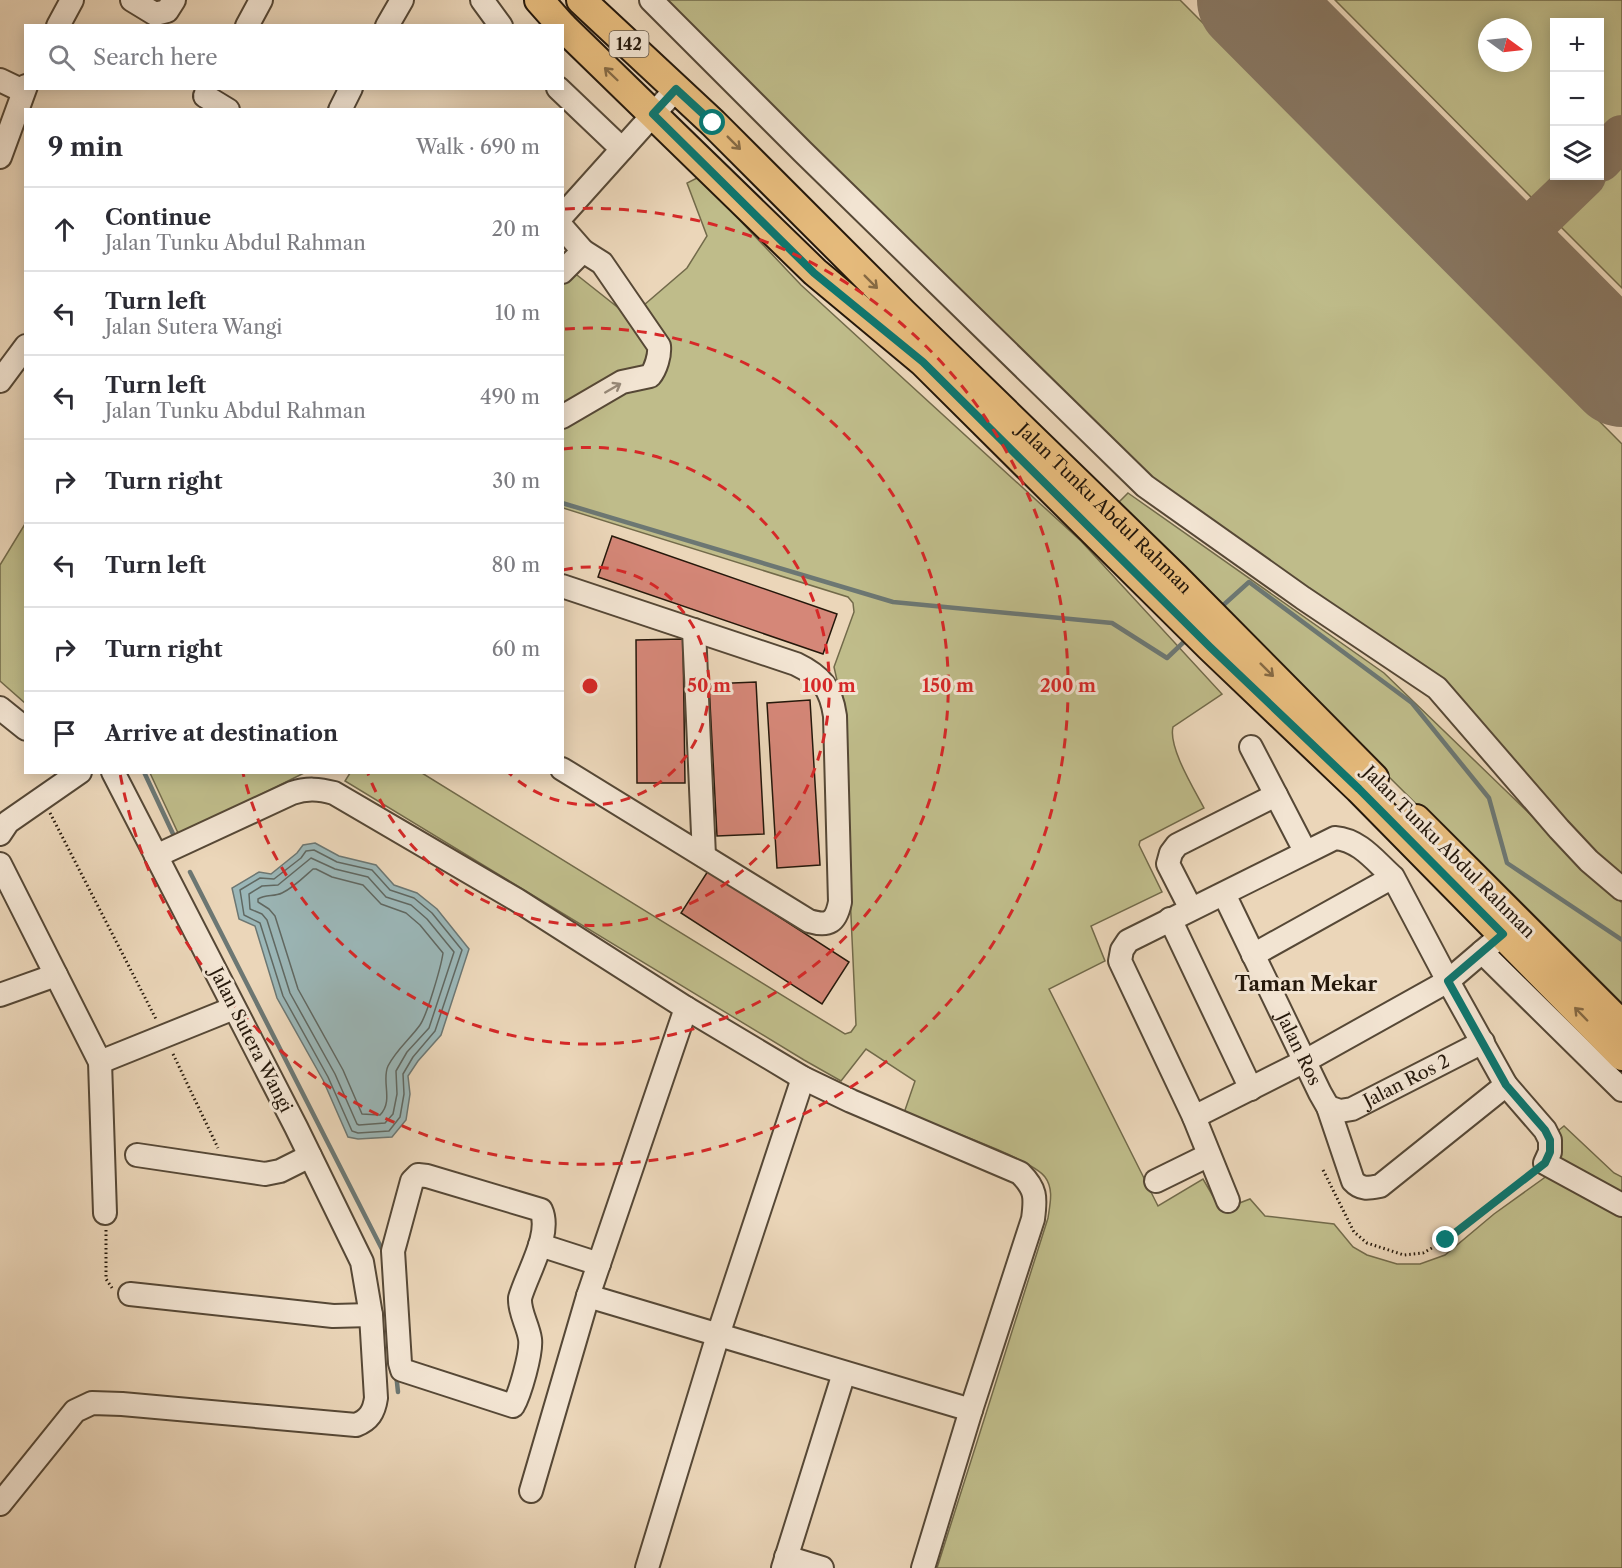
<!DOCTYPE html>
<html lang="en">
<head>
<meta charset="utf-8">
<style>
  body { margin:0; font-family:"Libre Caslon Text",serif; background:#f2f2f3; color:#2b2b33 }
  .controls { position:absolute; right:18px; top:18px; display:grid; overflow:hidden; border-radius:0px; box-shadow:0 3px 15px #0003 }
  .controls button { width:54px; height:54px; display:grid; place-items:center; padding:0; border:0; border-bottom:2px solid #e1e1e2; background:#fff; color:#2b2b33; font:30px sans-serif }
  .compass { position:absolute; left:1478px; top:18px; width:54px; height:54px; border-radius:50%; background:#fff; box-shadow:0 3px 15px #0003; rotate:105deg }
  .stop { position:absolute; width:18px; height:18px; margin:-14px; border:4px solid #0f766e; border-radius:50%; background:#fff }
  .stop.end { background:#0f766e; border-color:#fff; box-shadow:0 2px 6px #0008 }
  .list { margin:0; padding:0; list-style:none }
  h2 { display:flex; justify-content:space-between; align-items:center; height:78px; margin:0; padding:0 24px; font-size:26px }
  h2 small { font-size:20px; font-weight:400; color:#7c7c81 }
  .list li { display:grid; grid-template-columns:39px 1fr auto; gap:18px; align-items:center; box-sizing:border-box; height:84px; padding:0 24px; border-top:2px solid #e1e1e2 }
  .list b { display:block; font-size:22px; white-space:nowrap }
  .list p { margin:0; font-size:20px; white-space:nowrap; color:#7c7c81 }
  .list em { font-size:20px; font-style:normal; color:#7c7c81 }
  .icon { flex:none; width:33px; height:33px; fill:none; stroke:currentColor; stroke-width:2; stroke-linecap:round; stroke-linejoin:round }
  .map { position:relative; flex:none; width:1622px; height:1568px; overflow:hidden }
  .search { position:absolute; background:#fff; box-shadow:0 3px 15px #0003; left:24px; top:24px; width:540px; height:66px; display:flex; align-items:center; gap:15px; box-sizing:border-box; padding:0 21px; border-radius:0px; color:#7c7c81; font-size:22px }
  .panel { position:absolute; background:#fff; box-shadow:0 3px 15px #0003; left:24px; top:108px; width:540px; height:666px; border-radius:0px }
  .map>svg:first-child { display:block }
  .green { fill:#bfbc8a; stroke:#726a4a; stroke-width:1.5; fill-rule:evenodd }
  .water { fill:#9bb7b8; stroke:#6c7773; stroke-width:1.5 }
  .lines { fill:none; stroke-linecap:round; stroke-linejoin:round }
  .shore { stroke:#606862; stroke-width:1.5 }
  .stream { stroke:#6c7773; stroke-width:4.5 }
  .taxiway { stroke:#887762; stroke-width:44 }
  .runway { stroke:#887762; stroke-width:108 }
  .building { fill:#d58778; stroke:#25180b; stroke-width:1.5 }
  .minor-casing { stroke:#564836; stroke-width:26 }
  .major-casing { stroke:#25180b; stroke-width:32 }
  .path { stroke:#25180b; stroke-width:3; stroke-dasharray:1.5 3; stroke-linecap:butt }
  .minor { stroke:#f2e4d2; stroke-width:22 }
  .major { stroke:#e6bb7c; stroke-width:28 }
  .oneway { stroke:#866a44 }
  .oneway2 { stroke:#968878 }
  .route { stroke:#0f766e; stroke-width:8 }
  .ring { fill:none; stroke:#d62828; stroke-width:3; stroke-dasharray:10 8 }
  .labels { text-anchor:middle; stroke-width:6; stroke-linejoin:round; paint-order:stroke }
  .shield { fill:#f2e4d2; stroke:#625547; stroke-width:1.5 }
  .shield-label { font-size:16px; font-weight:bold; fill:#25180b }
  .street-label { font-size:18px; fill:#25180b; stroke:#f2e4d2 }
  .neighbourhood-label { font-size:20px; font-weight:bold; fill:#25180b; stroke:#f2e4d2 }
  .centre { fill:#d62828; stroke:#f2e4d2; stroke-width:3 }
  .ring-label { font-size:18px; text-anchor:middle; font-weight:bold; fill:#d62828; stroke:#f2e4d2; stroke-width:6; stroke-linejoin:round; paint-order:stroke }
</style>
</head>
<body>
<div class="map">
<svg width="1622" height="1568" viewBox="0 0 1622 1568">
  <rect width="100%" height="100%" fill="#ebd6b9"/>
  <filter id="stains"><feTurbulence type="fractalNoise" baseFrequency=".00333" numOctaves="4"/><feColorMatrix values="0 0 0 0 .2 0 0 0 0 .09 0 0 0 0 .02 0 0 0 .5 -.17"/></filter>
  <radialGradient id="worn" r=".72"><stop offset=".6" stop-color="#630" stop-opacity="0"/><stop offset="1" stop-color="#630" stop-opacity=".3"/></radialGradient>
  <!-- green -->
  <g class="green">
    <polygon points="659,0 1180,0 1622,444 1622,878 1550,807 1470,714 1170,496"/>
    <path d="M1335,0H1622V125L1600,148V22H1554V176H1571C1560,187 1550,202 1532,198ZM1487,27H1523V63H1487Z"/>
    <polygon points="1622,153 1622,288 1560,226 1562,212"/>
    <path d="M699,177L801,285L1081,541L1222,694L1173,727C1168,747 1194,789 1204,808L1140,841L1139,845L1162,892L1091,926L1105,961L1049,989L1158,1206L1203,1179L1221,1210L1250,1199L1265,1216L1334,1224L1353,1247L1367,1255L1397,1264H1420L1445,1255L1494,1214L1544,1178L1559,1158V1130L1564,1126L1614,1173L1622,1177V1568H937L1048,1218C1050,1204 1054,1189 1045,1177C1031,1158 931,1124 904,1113L915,1081L866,1049L841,1081L804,1060L345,781L350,773H422L845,1034L851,1032L856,1025L841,698L834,667L854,612L853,603L848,597L563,508V264L630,317L687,268L707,236L687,183Z"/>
    <polygon points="1128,493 1384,673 1622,903 1622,1009 1116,505"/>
    <polygon points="25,524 25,703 0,681 0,565"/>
    <polygon points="150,773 304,773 179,835"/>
  </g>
  <!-- water -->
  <polygon class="water" points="315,843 339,856 376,865 394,885 417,893 437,909 469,949 441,1035 418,1061 408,1076 410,1094 406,1120 392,1137 358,1139 348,1137 323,1080 277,998 255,926 239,919 232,888 259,872 271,874 297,853 303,845"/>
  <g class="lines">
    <!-- shore -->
    <g class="shore">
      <polygon points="314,850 337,862 372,870 390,890 414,898 432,913 462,950 435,1031 413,1057 403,1074 404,1094 400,1117 389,1131 358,1133 352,1131 328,1077 283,996 260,923 244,915 240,890 260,878 274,879 301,858 306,851"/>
      <polygon points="311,858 335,869 368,877 386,897 411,905 427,919 454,952 429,1028 407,1052 396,1071 397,1094 393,1114 385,1123 359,1125 357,1124 335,1074 290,993 267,920 262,914 250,909 249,894 262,886 278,885"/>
      <path d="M313,869H316L332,877L363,885L381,904L406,913L420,925L443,953C441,967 427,1015 420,1025C410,1039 396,1050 388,1066C381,1081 394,1101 380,1115L362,1114L343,1070L298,989L275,916L269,909L258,902V899C266,894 274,897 282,893C293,888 304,877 313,869Z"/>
    </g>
    <!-- stream -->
    <g class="stream">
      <polyline points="562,503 893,602 1112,623 1167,658 1189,637"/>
      <polyline points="1219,609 1249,582 1412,703 1489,798 1507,863 1622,940"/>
      <polyline points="144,772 174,836"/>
      <polyline points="190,872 385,1255"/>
      <polyline points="396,1373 398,1392"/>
    </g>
    <!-- taxiway -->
    <g class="taxiway">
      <polyline points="1600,160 1622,137"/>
      <path d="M1479,229C1500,239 1509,241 1529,229C1518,253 1519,260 1532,283"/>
      <polyline points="1529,229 1584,176"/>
    </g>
    <!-- runway -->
    <polyline class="runway" points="1251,0 1622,373"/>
  </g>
  <!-- building -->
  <g class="building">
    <polygon points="612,536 837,614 823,654 598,577"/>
    <polygon points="683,639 685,783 637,783 636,640"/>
    <polygon points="756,682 764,834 717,836 709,684"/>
    <polygon points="810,700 820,865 777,868 767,703"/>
    <polygon points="708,871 849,962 822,1004 681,913"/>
  </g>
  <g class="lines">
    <defs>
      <g id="minor">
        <polyline points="132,0 155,14 167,11 174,0"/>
        <polyline points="482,0 501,26"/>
        <polyline points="651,0 803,152 1145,486 1303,598 1437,688 1559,829 1589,861 1622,889"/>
        <polyline points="58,26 72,0"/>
        <polyline points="247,26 261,0"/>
        <polyline points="387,26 402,0"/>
        <polyline points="0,80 23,91"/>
        <polyline points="558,88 622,149"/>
        <polyline points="205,96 228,110"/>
        <polyline points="340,110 351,88"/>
        <polyline points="0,157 26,86"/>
        <polyline points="562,216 676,89"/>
        <polyline points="562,227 583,251 562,272"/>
        <polyline points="0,381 26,346"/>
        <path d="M562,417L622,382L650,376C656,369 660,355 659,346L602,263L583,251"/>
        <path d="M562,586L796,664C821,676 831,688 835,716L840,902C836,922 829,927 809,921L562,769"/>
        <polyline points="694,630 704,856"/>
        <polyline points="0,708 26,729"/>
        <polyline points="1251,747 1276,795"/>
        <polyline points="0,834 8,822 80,772"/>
        <path d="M156,856L292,793C307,788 319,789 334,793L517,900L686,1008L803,1078L851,1101L1020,1173C1036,1189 1036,1197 1033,1219L971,1410L923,1568"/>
        <polyline points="0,864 100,1062 105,1213"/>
        <path id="s1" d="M1224,894L1320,1093L1328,1107L1353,1181C1361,1190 1369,1188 1380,1186L1506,1085"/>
        <polyline points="1191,909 1168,864 1171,853 1177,845 1276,795 1305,851"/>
        <polyline points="1170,919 1251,1089"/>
        <polyline points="1503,934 1448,981 1506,1085 1545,1130 1550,1140 1550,1152 1545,1163 1622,1205"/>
        <polyline points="1482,952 1622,1090"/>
        <path d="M1253,955L1393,877C1375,861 1360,840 1335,838L1128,941L1122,950L1120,961L1194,1117L1305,1061L1448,981L1393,877"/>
        <polyline points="0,995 56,975"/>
        <polyline points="100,1062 234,1008"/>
        <path id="s2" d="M1328,1107L1340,1111L1352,1109L1483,1042"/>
        <polyline points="1194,1117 1228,1201"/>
        <polyline points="137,1155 265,1174 280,1171 310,1156"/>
        <path d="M418,1175L427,1176L541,1210C552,1234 527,1273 520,1298C519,1312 528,1325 530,1339C532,1352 520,1394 513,1406L402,1370L400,1363L393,1251L412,1181Z"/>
        <polyline points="1156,1181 1209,1155"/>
        <polyline points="540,1245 599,1264"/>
        <polyline points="130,1294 333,1316 371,1315"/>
        <polyline points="588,1296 971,1410"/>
        <polyline points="531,1491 588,1296 686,1008"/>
        <path d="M0,1504L75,1411L92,1403L122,1404L356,1425C369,1420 374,1412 376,1398L371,1315L362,1262L296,1127L113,772"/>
        <polyline points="786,1557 822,1568"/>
        <polyline points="647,1568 718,1335 803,1078"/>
        <polyline points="783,1568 844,1373"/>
      </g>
      <g id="major">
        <polyline points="539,0 562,26"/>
        <path id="s3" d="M581,0L713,123L903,313L1175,577L1374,778"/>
        <polyline points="562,26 815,272 923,362 1210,647 1359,789 1622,1056"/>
        <polyline points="1416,819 1622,1025"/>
      </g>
    </defs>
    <!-- minor casing -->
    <use href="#minor" class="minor-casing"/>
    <!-- major casing -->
    <use href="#major" class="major-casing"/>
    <!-- path -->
    <g class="path">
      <polyline points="50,813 157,1021"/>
      <polyline points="173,1054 218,1148"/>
      <polyline points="1323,1170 1354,1232 1367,1243 1404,1255 1423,1253 1446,1240 1532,1173"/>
      <polyline points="106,1230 106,1279 112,1288"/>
    </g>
    <!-- minor -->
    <use href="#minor" class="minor"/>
    <!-- major -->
    <use href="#major" class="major"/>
  </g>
  <!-- one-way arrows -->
  <defs><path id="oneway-shaft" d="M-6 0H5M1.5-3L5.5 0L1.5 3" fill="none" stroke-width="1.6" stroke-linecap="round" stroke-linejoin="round" transform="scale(1.5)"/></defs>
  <g class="oneway">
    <use href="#oneway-shaft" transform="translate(611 74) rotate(-136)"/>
    <use href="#oneway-shaft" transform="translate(734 143) rotate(45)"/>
    <use href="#oneway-shaft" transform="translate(871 282) rotate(45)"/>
    <use href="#oneway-shaft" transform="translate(1267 670) rotate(45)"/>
    <use href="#oneway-shaft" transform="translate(1581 1014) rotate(-134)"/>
  </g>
  <use class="oneway2" href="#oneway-shaft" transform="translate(613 388) rotate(-30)"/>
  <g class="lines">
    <!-- route -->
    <polyline class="route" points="713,123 676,89 653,114 814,273 923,362 1210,647 1359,789 1503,934 1448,981 1506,1085 1545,1130 1550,1140 1550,1152 1545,1163 1446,1240"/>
  </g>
  <!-- distance rings -->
  <g class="ring">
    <path d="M563 570A119 119 0 1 1 509 773"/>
    <path d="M563 449A239 239 0 1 1 368 774"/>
    <path d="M565 329A358 358 0 1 1 243 773"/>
    <path d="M565 209A478 478 0 1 1 120 773"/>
  </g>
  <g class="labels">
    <!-- shield labels -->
    <rect class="shield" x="609.5" y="31" width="39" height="26" rx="4.5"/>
    <g class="shield-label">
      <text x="629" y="50">142</text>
    </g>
    <!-- street labels -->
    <g class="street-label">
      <text dy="6" stroke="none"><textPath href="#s3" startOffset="730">Jalan Tunku Abdul Rahman</textPath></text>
      <text transform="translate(1449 852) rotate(45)" y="6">Jalan Tunku Abdul Rahman</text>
      <text transform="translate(251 1040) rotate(63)" y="6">Jalan Sutera Wangi</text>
      <text dy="6" stroke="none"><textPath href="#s1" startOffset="172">Jalan Ros</textPath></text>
      <text dy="6" stroke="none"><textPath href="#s2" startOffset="86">Jalan Ros 2</textPath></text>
    </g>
    <!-- neighbourhood labels -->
    <g class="neighbourhood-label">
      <text x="1306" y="991">Taman Mekar</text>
    </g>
  </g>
  <circle cx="590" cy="686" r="9" class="centre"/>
  <g class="ring-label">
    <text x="709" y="692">50 m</text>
    <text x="829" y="692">100 m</text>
    <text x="948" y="692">150 m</text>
    <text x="1068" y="692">200 m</text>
  </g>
  <rect width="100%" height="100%" filter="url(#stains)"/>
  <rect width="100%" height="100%" fill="url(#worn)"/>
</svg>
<div class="controls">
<button>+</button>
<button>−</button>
<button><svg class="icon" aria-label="layers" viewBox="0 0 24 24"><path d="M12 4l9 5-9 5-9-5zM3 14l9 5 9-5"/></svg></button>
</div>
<svg class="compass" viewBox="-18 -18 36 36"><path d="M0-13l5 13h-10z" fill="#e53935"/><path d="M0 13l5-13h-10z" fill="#7c7c81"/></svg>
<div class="stop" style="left:713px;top:123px"></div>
<div class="stop end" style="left:1446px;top:1240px"></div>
<div class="search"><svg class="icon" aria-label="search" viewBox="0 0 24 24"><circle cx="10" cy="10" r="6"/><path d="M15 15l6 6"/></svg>Search here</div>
<section class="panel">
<h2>9 min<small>Walk · 690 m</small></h2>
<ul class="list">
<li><svg class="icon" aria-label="ahead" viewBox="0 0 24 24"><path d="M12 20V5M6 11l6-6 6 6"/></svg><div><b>Continue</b><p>Jalan Tunku Abdul Rahman</p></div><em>20 m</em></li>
<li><svg class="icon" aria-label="left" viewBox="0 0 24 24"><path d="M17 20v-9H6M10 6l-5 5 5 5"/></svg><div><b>Turn left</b><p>Jalan Sutera Wangi</p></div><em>10 m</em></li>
<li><svg class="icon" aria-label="left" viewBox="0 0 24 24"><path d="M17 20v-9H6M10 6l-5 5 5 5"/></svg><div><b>Turn left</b><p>Jalan Tunku Abdul Rahman</p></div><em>490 m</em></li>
<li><svg class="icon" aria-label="right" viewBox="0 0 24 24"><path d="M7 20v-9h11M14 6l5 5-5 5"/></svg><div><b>Turn right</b></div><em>30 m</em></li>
<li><svg class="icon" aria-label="left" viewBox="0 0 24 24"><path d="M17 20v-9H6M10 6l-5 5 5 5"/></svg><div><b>Turn left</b></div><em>80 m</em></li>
<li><svg class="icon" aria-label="right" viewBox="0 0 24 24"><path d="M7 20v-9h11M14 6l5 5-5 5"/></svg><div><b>Turn right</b></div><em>60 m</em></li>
<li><svg class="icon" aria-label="arrive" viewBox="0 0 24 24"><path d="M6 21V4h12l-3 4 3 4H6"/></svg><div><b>Arrive at destination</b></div></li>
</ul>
</section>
</div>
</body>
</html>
